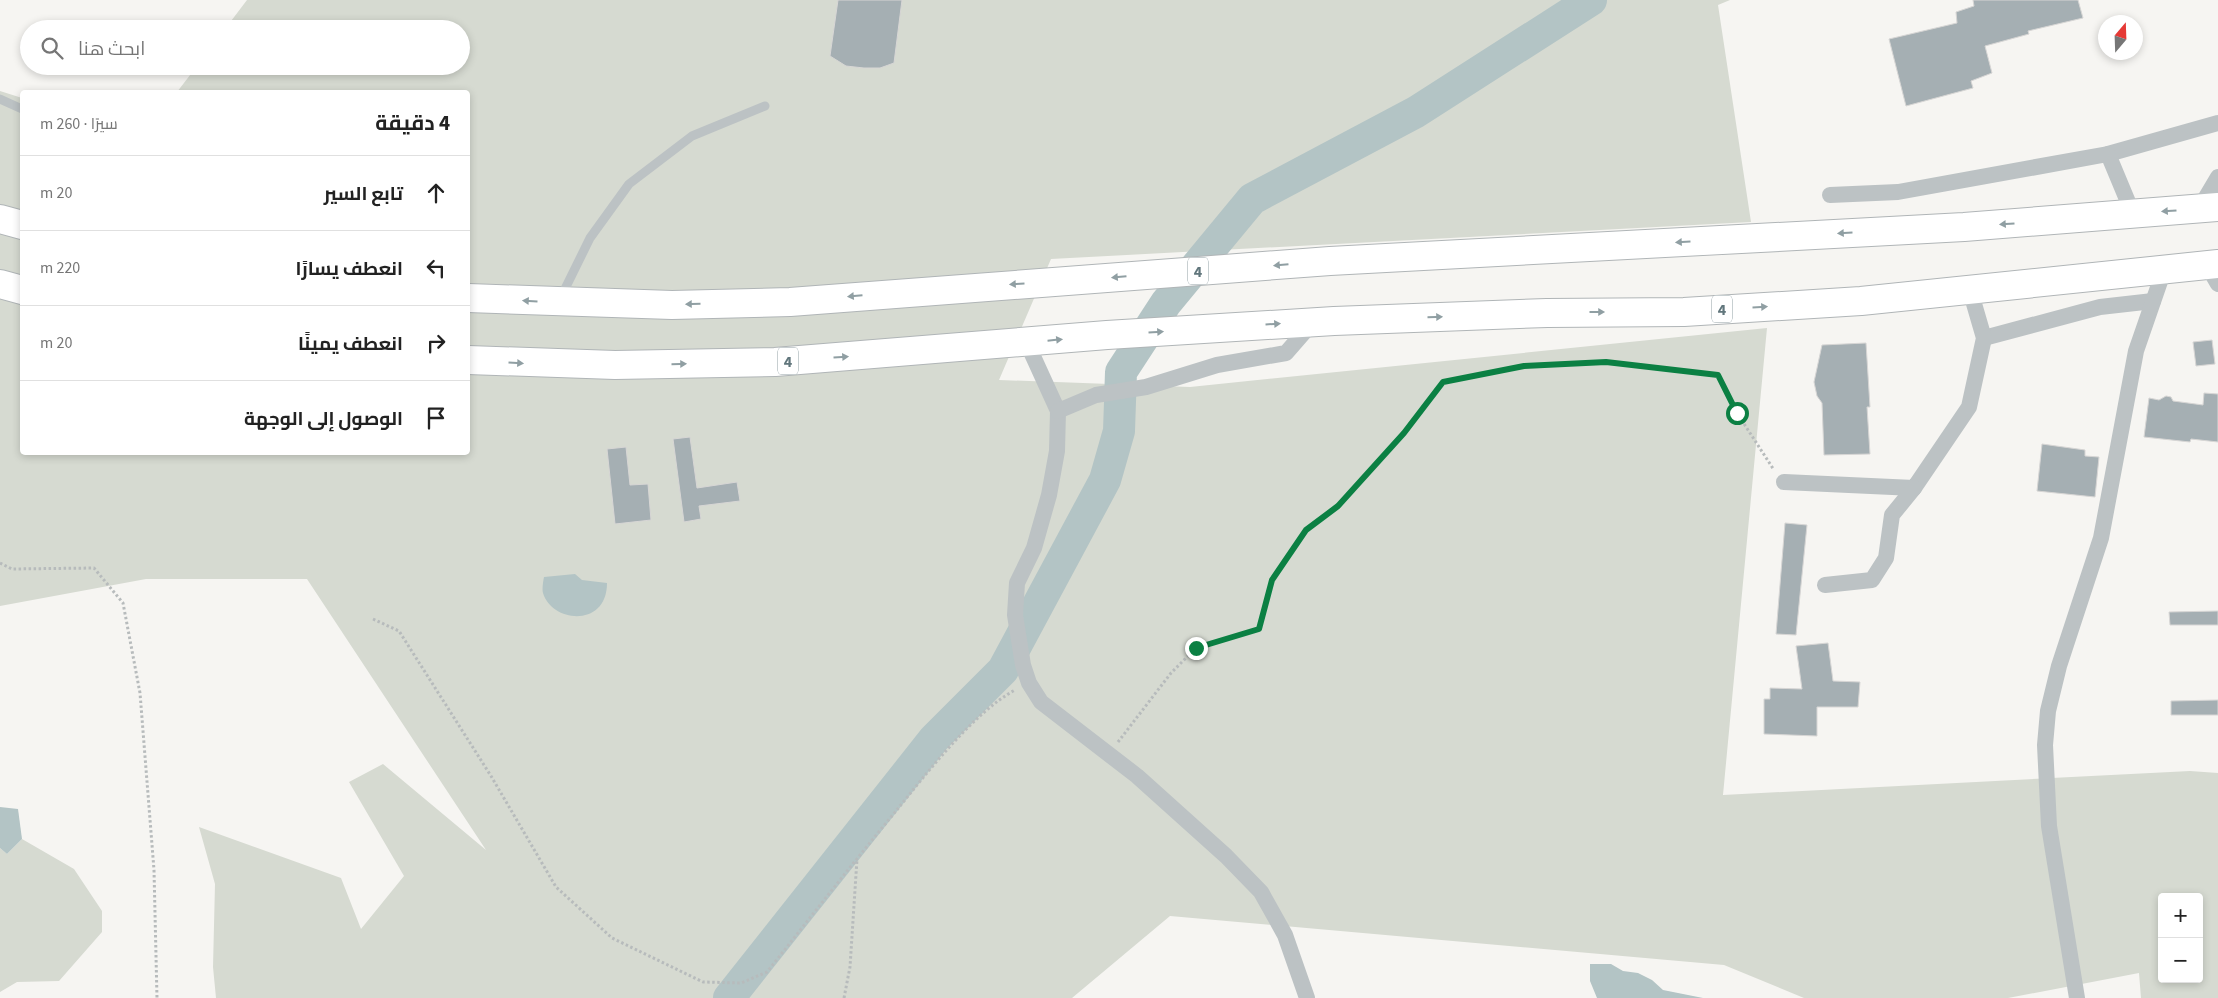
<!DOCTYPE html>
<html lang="ar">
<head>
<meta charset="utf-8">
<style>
  body { margin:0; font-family:"Source Sans 3",Cairo,sans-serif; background:#f2f2f2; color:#222; direction:rtl }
  .controls { position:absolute; right:15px; bottom:15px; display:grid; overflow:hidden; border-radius:5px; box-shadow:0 2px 8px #0003 }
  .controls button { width:45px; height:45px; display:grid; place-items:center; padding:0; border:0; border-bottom:1px solid #e0e0e0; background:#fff; color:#222; font:25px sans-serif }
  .compass { position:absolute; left:2098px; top:15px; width:45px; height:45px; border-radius:50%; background:#fff; box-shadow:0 2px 8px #0003; rotate:19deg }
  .stop { position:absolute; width:15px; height:15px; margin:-11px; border:4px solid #0b8043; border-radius:50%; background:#fff }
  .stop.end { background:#0b8043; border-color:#fff; box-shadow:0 1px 5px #0008 }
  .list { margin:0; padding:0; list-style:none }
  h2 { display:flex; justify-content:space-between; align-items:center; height:65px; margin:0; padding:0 20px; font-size:21px }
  h2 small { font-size:16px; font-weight:400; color:#767676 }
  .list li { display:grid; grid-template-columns:32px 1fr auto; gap:15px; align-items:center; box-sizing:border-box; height:75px; padding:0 20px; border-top:1px solid #e0e0e0 }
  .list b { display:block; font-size:19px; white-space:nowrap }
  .list em { font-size:16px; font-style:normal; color:#767676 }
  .icon { flex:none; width:28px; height:28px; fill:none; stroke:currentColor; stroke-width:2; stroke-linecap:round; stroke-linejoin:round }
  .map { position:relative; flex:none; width:2218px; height:998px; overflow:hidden; direction:ltr }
  .search { position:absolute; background:#fff; box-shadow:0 2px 8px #0003; left:20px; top:20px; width:450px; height:55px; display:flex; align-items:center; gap:12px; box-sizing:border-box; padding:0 18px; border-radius:28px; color:#767676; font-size:19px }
  .panel { position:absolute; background:#fff; box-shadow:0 2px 8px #0003; left:20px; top:90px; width:450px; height:365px; border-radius:5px; direction:rtl }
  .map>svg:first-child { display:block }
  .green { fill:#d6dad1; fill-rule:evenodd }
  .water { fill:#b3c4c5 }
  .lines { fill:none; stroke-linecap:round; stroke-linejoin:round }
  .river { stroke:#b3c4c5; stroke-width:32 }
  .building { fill:#a5afb3; stroke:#d7d6d5 }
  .trunk-casing { stroke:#b0b5b7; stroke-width:30 }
  .path { stroke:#b7bbbc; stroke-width:3; stroke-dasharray:2.5 2.5; stroke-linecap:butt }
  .service { stroke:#bcc2c4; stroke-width:9 }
  .minor { stroke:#bcc2c4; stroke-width:16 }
  .trunk { stroke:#fff; stroke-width:28 }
  .oneway { fill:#909fa3 }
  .route { stroke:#0b8043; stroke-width:6 }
  .labels { text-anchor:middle; stroke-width:5; stroke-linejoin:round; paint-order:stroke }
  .shield { fill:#fff; stroke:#909fa3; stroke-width:1 }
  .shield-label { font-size:16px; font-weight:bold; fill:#61767c }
</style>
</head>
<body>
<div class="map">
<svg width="2218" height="998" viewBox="0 0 2218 998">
  <rect width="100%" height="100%" fill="#f6f5f2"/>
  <!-- green -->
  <g class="green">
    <path d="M247,0H1730L1718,5L1751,222L1051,259L999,380L1190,387L1767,328L1723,795L2190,771L2218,773V998H2141L2139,973L2008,998H1804L1724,965L1170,916L1072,998H216L213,967L215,884L199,827L341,878L361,929L404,876L349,782L383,764L486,850L307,579H146L0,606V91L22,98V452H468V92H177L197,66H461V29H225ZM2162,897H2199V979H2162Z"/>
    <polygon points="22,839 74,869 102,911 102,932 59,981 17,982 0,992 0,848 7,854"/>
  </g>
  <!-- water -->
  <g class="water">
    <path d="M575,574L582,580L607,583C607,628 552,623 543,593C542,589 543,582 544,577Z"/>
    <polygon points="0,807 18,809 22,839 7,854 0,848"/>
    <polygon points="1590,964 1611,964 1623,971 1638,973 1652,980 1663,990 1703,998 1597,998 1590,981"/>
  </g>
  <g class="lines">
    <!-- river -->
    <polyline class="river" points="729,998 934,739 1003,670 1105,480 1119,431 1121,372 1166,303 1252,199 1416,112 1591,0"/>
  </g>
  <!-- building -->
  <g class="building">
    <polygon points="838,0 902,0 894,63 880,68 864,68 846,66 830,56"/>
    <polygon points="1973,0 2078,0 2083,18 2028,31 2029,34 1985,46 1992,73 1971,81 1973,88 1906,106 1889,39 1957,23 1956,12 1974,6"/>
    <polygon points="2212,340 2215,364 2196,366 2193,342"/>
    <polygon points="1866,343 1870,407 1867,407 1870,454 1824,455 1822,403 1817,396 1814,382 1822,345"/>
    <polygon points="2204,393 2218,394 2218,442 2191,439 2190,442 2144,437 2149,398 2159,400 2166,396 2171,397 2173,401 2203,405"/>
    <polygon points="690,437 697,488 737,482 740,501 699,506 701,519 684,522 673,439"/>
    <polygon points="2042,444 2085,450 2085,456 2099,457 2095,497 2037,491"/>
    <polygon points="626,447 630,485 648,484 651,520 615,524 607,449"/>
    <polygon points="1785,523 1807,525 1796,635 1776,634"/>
    <polygon points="2218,611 2218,625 2170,625 2169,612"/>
    <polygon points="1828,643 1833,681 1860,682 1858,707 1817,707 1817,736 1764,734 1764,699 1770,699 1770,688 1802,689 1796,646"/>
    <polygon points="2218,700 2218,715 2171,715 2171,701"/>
  </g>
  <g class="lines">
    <defs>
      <g id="trunk">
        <polyline points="0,219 22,225"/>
        <polyline points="0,284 22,290"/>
        <polyline points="468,298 672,305 790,302 1330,261 1964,227 2218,207"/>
        <polyline points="468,360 615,365 775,362 1107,335 1334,321 1547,313 1684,312 1861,301 2218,264"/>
      </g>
    </defs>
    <!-- trunk casing -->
    <use href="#trunk" class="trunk-casing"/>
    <!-- path -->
    <g class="path">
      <polyline points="0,563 12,569 94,568 123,603 140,693 154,870 157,998"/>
      <path d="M373,619L399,631L491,776L556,887L612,938L703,982L741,983L767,972C810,918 852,864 896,811C926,774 974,712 1015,690"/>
      <polyline points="1118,742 1171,673 1196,648 1259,629 1272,580 1306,530 1338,506 1404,433 1443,382 1525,366 1606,362 1718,375 1737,413 1774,470"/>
      <polyline points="844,998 850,967 857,859"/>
    </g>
    <!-- service -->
    <g class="service">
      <polyline points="0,99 22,109"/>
      <polyline points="561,297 590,238 629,184 692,136 765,106"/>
    </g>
    <!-- minor -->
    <g class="minor">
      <polyline points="2108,154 2218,123"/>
      <polyline points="1830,195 1898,192 2108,154 2133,214"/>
      <polyline points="2199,209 2218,177"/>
      <polyline points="2207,265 2218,284"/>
      <polyline points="1984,338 2100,307 2153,301"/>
      <polyline points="1027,343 1058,411 1057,451 1049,495 1034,548 1017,583 1015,615 1023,665 1029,683 1041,702 1137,776 1226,856 1261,892 1285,935 1307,998"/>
      <polyline points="1058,411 1096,395 1146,387 1217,365 1286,353 1313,322"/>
      <polyline points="1784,482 1914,488 1969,407 1984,338 1970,290"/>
      <polyline points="1825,585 1872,580 1886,558 1892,515 1914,488"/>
      <polyline points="2077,998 2049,826 2045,745 2048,711 2059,666 2101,538 2136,351 2164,270"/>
    </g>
    <!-- trunk -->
    <use href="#trunk" class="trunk"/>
  </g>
  <!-- one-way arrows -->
  <defs><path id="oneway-solid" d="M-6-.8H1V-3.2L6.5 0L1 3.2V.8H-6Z" transform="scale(1.25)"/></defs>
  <g class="oneway">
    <use href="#oneway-solid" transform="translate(2169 211) rotate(176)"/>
    <use href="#oneway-solid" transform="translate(2007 224) rotate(176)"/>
    <use href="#oneway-solid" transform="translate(1845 233) rotate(177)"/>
    <use href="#oneway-solid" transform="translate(1683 242) rotate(177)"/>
    <use href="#oneway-solid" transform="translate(1281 265) rotate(175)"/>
    <use href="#oneway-solid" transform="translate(1119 277) rotate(175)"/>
    <use href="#oneway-solid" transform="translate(1017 284) rotate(177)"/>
    <use href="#oneway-solid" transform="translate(855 296) rotate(175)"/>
    <use href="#oneway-solid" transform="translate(530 301) rotate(-177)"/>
    <use href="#oneway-solid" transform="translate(693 304) rotate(179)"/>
    <use href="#oneway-solid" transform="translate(1760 307) rotate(-3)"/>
    <use href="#oneway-solid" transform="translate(1597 312)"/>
    <use href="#oneway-solid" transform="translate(1435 317) rotate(-2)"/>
    <use href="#oneway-solid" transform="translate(1273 324) rotate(-4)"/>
    <use href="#oneway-solid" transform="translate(1156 332) rotate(-4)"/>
    <use href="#oneway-solid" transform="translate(1055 340) rotate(-6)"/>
    <use href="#oneway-solid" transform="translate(841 357) rotate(-4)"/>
    <use href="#oneway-solid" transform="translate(516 363) rotate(3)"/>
    <use href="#oneway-solid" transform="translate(679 364) rotate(-1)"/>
  </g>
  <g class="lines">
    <!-- route -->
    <polyline class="route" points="1196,648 1259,629 1272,580 1306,530 1338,506 1404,433 1443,382 1524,366 1606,362 1718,375 1737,413"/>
  </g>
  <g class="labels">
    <!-- shield labels -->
    <g class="shield">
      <rect x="1188" y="257.5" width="20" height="27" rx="4"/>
      <rect x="1712" y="295.5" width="20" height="27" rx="4"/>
      <rect x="778" y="347.5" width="20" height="27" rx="4"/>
    </g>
    <g class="shield-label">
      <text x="1198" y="277">4</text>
      <text x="1722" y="315">4</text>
      <text x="788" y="367">4</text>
    </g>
  </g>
</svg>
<div class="controls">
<button>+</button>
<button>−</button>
</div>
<svg class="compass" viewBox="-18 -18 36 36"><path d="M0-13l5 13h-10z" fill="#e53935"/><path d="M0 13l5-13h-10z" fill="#767676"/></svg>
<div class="stop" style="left:1737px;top:413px"></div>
<div class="stop end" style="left:1196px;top:648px"></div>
<div class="search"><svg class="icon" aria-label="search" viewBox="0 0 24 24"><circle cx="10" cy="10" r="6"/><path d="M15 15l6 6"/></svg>ابحث هنا</div>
<section class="panel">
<h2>4 دقيقة<small>سيرًا · 260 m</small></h2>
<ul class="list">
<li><svg class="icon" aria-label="ahead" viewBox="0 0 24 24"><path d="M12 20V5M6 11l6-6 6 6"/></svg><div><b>تابع السير</b></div><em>20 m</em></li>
<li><svg class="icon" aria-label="left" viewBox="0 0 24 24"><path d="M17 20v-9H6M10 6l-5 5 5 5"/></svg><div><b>انعطف يسارًا</b></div><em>220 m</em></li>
<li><svg class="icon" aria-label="right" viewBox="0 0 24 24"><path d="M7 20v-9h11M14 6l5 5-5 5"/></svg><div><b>انعطف يمينًا</b></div><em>20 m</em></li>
<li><svg class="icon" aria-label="arrive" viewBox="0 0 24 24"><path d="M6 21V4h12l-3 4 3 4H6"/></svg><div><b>الوصول إلى الوجهة</b></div></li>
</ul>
</section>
</div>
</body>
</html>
